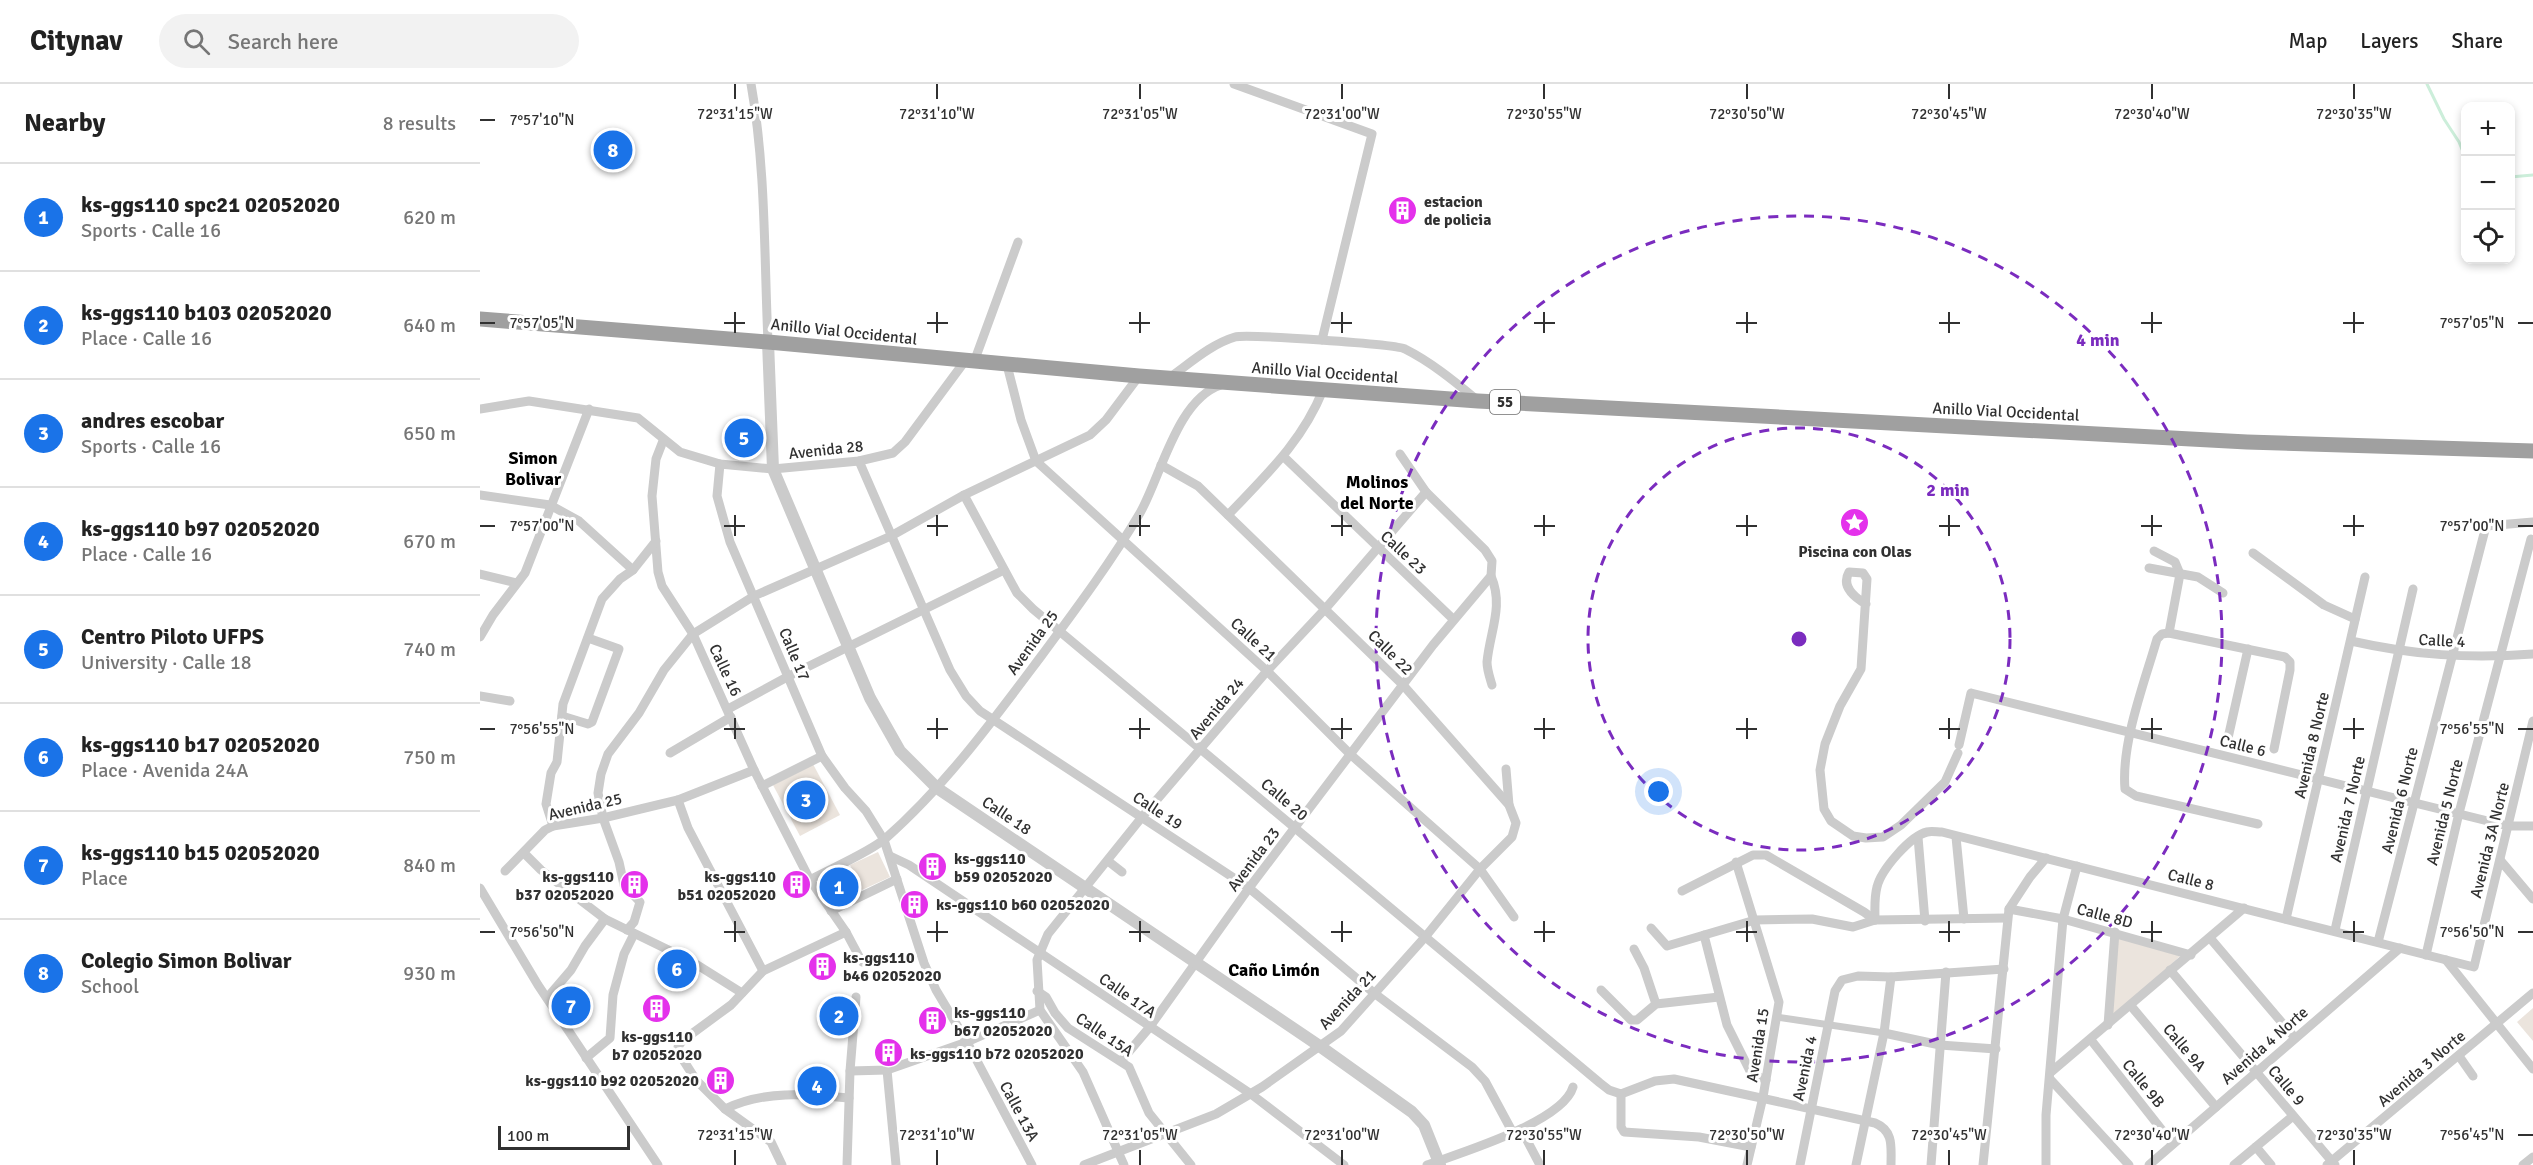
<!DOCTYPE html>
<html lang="en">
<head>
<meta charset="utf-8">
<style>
  body { margin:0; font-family:Signika,sans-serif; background:#f2f2f2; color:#222 }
  .controls { position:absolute; right:18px; top:18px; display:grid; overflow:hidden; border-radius:12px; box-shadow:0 3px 9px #0003 }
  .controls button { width:54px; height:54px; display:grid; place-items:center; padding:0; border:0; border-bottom:2px solid #e0e0e0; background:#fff; color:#222; font:30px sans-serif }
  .scale { position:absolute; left:18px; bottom:15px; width:132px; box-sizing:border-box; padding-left:6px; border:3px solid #313131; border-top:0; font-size:16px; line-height:21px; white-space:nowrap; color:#313131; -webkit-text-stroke:4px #fff; paint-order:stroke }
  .you { position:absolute; left:1179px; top:708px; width:21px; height:21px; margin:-15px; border:4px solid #fff; border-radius:50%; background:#1a73e8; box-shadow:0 0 0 9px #1a73e833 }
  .badge { display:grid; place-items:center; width:39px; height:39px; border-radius:50%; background:#1a73e8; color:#fff; font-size:20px; font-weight:700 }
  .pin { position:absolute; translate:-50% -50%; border:3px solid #fff; box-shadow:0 2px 6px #0006 }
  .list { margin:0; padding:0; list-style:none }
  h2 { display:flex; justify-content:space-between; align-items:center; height:78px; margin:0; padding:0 24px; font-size:26px }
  h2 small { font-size:20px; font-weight:400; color:#767676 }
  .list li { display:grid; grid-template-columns:39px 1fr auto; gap:18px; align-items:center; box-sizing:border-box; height:108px; padding:0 24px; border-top:2px solid #e0e0e0 }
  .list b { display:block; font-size:22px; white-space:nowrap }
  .list p { margin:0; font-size:20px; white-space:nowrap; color:#767676 }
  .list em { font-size:20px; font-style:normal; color:#767676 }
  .icon { flex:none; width:33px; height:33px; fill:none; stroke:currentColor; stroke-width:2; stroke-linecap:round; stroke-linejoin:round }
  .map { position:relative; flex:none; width:2053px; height:1081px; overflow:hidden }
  header { display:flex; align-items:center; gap:36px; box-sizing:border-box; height:84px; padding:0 30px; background:#fff; border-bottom:2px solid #e0e0e0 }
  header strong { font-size:28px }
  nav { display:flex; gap:33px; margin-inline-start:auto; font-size:21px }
  .search { width:420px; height:54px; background:#f2f2f2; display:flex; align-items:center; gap:15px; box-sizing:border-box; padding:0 21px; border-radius:33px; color:#767676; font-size:22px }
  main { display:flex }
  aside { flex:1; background:#fff }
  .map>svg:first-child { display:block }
  .green { fill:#ebe4dd }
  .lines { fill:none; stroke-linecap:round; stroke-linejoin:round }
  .stream { stroke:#cceeda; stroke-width:3 }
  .pedestrian { stroke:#cbcbcb; stroke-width:7 }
  .minor { stroke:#cbcbcb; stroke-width:9 }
  .tertiary { stroke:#cbcbcb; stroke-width:12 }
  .trunk { stroke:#a0a0a0; stroke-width:15 }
  .ticks { fill:none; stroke:#313131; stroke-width:2 }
  .ring { fill:none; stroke:#7b2cbf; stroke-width:3; stroke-dasharray:10 8 }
  .labels { text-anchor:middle; stroke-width:6; stroke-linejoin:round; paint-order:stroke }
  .shield { fill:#fff; stroke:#6f6f6f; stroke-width:1.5 }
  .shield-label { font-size:15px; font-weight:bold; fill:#313131 }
  .poi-label { font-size:16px; font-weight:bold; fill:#313131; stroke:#fff; text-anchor:start }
  .street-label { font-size:16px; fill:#313131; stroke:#fff }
  .neighbourhood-label { font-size:18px; font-weight:bold; fill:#000; stroke:#fff }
  .ticks-label { font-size:15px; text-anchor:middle; fill:#313131; stroke:#fff; stroke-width:6; stroke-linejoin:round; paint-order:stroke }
  .centre { fill:#7b2cbf; stroke:#fff; stroke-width:3 }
  .ring-label { font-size:18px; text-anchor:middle; font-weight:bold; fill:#7b2cbf; stroke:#fff; stroke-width:6; stroke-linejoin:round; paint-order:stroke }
</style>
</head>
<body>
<header>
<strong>Citynav</strong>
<div class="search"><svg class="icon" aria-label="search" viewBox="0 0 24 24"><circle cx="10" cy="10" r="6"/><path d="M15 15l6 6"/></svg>Search here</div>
<nav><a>Map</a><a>Layers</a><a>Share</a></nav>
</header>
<main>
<aside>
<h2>Nearby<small>8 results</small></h2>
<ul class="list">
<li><span class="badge">1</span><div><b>ks-ggs110 spc21 02052020</b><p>Sports · Calle 16</p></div><em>620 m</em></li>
<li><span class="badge">2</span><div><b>ks-ggs110 b103 02052020</b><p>Place · Calle 16</p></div><em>640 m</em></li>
<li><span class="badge">3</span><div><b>andres escobar</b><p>Sports · Calle 16</p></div><em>650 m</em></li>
<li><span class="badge">4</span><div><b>ks-ggs110 b97 02052020</b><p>Place · Calle 16</p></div><em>670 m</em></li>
<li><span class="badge">5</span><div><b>Centro Piloto UFPS</b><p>University · Calle 18</p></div><em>740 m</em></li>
<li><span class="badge">6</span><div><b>ks-ggs110 b17 02052020</b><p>Place · Avenida 24A</p></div><em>750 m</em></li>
<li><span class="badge">7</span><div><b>ks-ggs110 b15 02052020</b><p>Place</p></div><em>840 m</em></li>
<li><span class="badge">8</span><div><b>Colegio Simon Bolivar</b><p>School</p></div><em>930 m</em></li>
</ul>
</aside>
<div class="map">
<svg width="2053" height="1081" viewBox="0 0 2053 1081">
  <rect width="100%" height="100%" fill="#fff"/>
  <!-- green -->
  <g class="green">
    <polygon points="333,680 360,731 320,752 293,701"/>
    <polygon points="398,768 410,793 382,806 370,781"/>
    <polygon points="365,783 380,808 353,823 339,799"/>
    <polygon points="1638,853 1700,872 1632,935"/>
    <polygon points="2053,924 2053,957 2037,938"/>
  </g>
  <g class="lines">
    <!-- stream -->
    <g class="stream">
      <polyline points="1947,0 1964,35 1979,58 1986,75"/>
      <polyline points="2030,93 2053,91"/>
    </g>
    <!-- pedestrian -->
    <polyline class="pedestrian" points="1296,933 1404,949"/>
    <!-- minor -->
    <g class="minor">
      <path d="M271,0C286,85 284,172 288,258"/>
      <polyline points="754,0 892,50 842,256"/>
      <polyline points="494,278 538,158"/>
      <polyline points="527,281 541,336 556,377 787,587 870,670 1000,785 1034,833"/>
      <path d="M689,294C709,280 731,260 755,253C766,250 916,260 925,265C951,278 974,297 996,315"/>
      <polyline points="0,325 49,317 158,334 200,368 240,380 293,385 379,377 413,369 425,358 485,277"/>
      <polyline points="183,357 176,375 172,412 178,488 182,502 213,550 274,686 330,796 366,848 382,878"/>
      <polyline points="804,373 973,535"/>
      <polyline points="379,377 470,586 486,612 500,627 769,804 894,909 992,983 1005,997 1033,1049"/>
      <polyline points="240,380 237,412 250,458 342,672 365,704 386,727 404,756 444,879 456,906 487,958 552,1081"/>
      <polyline points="0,411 70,421 99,437 153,486"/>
      <polyline points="484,411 537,509 553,525 1120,999 1129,1006 1141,1010"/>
      <path d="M748,431C786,391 822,358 843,306"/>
      <polyline points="1674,467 1695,478 1700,490 1689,549"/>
      <polyline points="1773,469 1844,521 1875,535"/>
      <polyline points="1669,484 1718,493 1743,509"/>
      <polyline points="0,490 37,499"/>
      <path d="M1011,492C1024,522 1010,547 1007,578C1007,586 1010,594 1012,601"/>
      <path d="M1386,520C1374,513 1361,502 1369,488L1383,489L1387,495L1381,585L1360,622L1345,660L1340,686L1344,725L1351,737L1373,752L1386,754L1403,753L1421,741L1465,698L1478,669"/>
      <polyline points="0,553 13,531 45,489 109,325"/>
      <path d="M1871,557C1933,571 1989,575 2053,570"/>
      <polyline points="0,612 30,617"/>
      <polyline points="248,625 309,592 524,486"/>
      <polyline points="82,632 108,640 112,638 139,565 108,554"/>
      <polyline points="1748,654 1768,565"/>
      <polyline points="1479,661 1491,609 2028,742 2053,742"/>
      <polyline points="190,669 251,633"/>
      <polyline points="1026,685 1029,721"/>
      <polyline points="282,702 342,672"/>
      <polyline points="198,716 208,744 283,887"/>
      <path d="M1778,740L1656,712L1645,705C1641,659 1664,600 1677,555L1682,550L1689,549L1805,573L1810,578V586L1794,665"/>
      <polyline points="73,742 66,720 71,689 77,678 83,620 122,515 140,495 153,486 176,457"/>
      <polyline points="1438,753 1445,837"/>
      <polyline points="1476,753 1484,835"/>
      <polyline points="44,769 61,786 125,835 211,877 262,909"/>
      <polyline points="410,772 429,781 771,1010 864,1081"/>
      <polyline points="2020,776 2053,815"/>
      <polyline points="628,777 642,788"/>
      <polyline points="1256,778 1299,918 1283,1013 1267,1081"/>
      <polyline points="25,787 65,746 73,742 123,734 198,716 274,686"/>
      <path d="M330,796C350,785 390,768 406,754C466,701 514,635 562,571C596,525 631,478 660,429C681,392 697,315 741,301"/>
      <polyline points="0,804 58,901 178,1081"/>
      <polyline points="1202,807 1273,771 1286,771 1384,828 1395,836"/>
      <polyline points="1529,825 1583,835 1711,871"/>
      <polyline points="351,827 417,795"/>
      <polyline points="1806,835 1885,493"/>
      <path d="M1395,836C1395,826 1394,814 1397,803C1401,786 1430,752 1447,748C1451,747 1457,748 1462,748L1994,883L2053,637"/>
      <polyline points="1171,844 1187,862 1275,836 1332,835 1373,843 1395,836 1527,834"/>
      <polyline points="147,846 154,838 160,818 144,801 139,778 123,734 118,709 121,690 128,670 159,629 184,586 213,550 274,512 411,452 484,411 610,351 626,336 659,292"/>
      <polyline points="1855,846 1933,505"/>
      <polyline points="1224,851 1247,941 1271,989 1286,996"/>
      <polyline points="1730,854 1815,954"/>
      <polyline points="1898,858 2006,442 2053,438"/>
      <polyline points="1154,865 1164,884 1176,920"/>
      <polyline points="1946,871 1979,729 2051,455"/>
      <polyline points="1966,876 2053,985"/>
      <polyline points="1690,886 1855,1081"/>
      <polyline points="1121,906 1151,936 1157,936 1176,920 1239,913"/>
      <polyline points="557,907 566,913 575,929 588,944 649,983 669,1029 711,1081"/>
      <polyline points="67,914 91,886 105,862 125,835"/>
      <polyline points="1651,922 1736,1023"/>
      <polyline points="1628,941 1635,848"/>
      <polyline points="1404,949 1460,961 1516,965"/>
      <polyline points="1611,956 1693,1060"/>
      <polyline points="1979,972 1993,992"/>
      <polyline points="106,974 130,954 133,911 144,870 154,850"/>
      <polyline points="641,977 669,944 769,804 953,561 1011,492 1012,477 1005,466 946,408 920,370"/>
      <polyline points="407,986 416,1081"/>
      <polyline points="370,987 407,986 487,958 560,926"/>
      <polyline points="1571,988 1764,824"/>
      <polyline points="1570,995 1649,1081"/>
      <path d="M1141,1010L1175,997L1194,995L1395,1039C1414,1047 1411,1063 1411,1081"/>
      <polyline points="1141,1010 1141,1043 1144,1048 1219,1053 1271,1063"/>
      <path d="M245,1025C284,1006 326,1010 369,1014"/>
      <polyline points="1041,1045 1060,1081"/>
      <polyline points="1776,1063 1791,1081"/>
      <polyline points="302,1081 291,1058 245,1025 216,996 200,971 198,963 202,957 251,921 283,887 366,848"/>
      <polyline points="367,1081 370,987 376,913"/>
      <polyline points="604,1081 736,1030 782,1003 861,947 946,852 1000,785 1032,753 1036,739 1029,721 923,601 718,402 681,381"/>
      <polyline points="644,1081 603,988 560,926 557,876 568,850 662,733 787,587 846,524 946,408"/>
      <path d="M947,1081C980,1069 1083,1038 1093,1003"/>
      <polyline points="1320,1081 1355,907 1362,896 1378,892 1411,893 1524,885"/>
      <polyline points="1376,1081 1404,949 1411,893"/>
      <polyline points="1451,1081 1466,888"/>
      <polyline points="1503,1081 1529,825 1550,793 1566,774"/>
      <polyline points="1566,1081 1566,1031 1583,835 1597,782"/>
      <polyline points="1669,1081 1920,864"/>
      <polyline points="1754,1081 1813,1032"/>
      <polyline points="1847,1081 2053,909"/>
      <polyline points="2043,1081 2053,1073"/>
    </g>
    <!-- tertiary -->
    <polyline class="tertiary" points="288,258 293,385 390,614 420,667 457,704 841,963 932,1028 944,1041 960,1081"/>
    <!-- trunk -->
    <polyline class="trunk" points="0,235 288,258 659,292 998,317 1767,358 2053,367"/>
  </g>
  <!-- ticks -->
  <path class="ticks" d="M255,0V15M457,0V15M660,0V15M862,0V15M1064,0V15M1267,0V15M1469,0V15M1672,0V15M1874,0V15M0,36H15M255,228V249M457,228V249M660,228V249M862,228V249M1064,228V249M1267,228V249M1469,228V249M1672,228V249M1874,228V249M0,239H15M244,239H265M447,239H468M649,239H670M851,239H872M1054,239H1075M1256,239H1277M1459,239H1480M1661,239H1682M1863,239H1884M2038,239H2053M255,431V452M457,431V452M660,431V452M862,431V452M1064,431V452M1267,431V452M1469,431V452M1672,431V452M1874,431V452M0,442H15M244,442H265M447,442H468M649,442H670M851,442H872M1054,442H1075M1256,442H1277M1459,442H1480M1661,442H1682M1863,442H1884M2038,442H2053M255,634V655M457,634V655M660,634V655M862,634V655M1064,634V655M1267,634V655M1469,634V655M1672,634V655M1874,634V655M0,645H15M244,645H265M447,645H468M649,645H670M851,645H872M1054,645H1075M1256,645H1277M1459,645H1480M1661,645H1682M1863,645H1884M2038,645H2053M255,837V858M457,837V858M660,837V858M862,837V858M1064,837V858M1267,837V858M1469,837V858M1672,837V858M1874,837V858M0,848H15M244,848H265M447,848H468M649,848H670M851,848H872M1054,848H1075M1256,848H1277M1459,848H1480M1661,848H1682M1863,848H1884M2038,848H2053M2038,1051H2053M255,1066V1081M457,1066V1081M660,1066V1081M862,1066V1081M1064,1066V1081M1267,1066V1081M1469,1066V1081M1672,1066V1081M1874,1066V1081"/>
  <!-- distance rings -->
  <g class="ring">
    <circle cx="1319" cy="555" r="211"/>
    <circle cx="1319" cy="555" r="423"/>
  </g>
  <!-- icons -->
  <defs>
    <symbol id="building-disc" viewBox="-11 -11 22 22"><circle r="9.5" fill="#e431eb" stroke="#fff"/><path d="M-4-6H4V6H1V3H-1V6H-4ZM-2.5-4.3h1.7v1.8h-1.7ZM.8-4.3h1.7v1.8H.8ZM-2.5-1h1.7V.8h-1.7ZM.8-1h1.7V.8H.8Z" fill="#fff"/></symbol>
    <symbol id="sight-disc" viewBox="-11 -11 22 22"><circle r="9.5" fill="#e431eb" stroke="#fff"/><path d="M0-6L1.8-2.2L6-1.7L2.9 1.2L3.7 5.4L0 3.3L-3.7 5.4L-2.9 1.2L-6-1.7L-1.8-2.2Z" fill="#fff"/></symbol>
  </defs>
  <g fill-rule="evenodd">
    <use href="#building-disc" x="906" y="110" width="33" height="33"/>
    <use href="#sight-disc" x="1358" y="422" width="33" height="33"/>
    <use href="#building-disc" x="436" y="766" width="33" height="33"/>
    <use href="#building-disc" x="138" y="784" width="33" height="33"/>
    <use href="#building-disc" x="300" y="784" width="33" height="33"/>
    <use href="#building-disc" x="418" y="804" width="33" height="33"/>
    <use href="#building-disc" x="326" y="866" width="33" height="33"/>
    <use href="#building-disc" x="160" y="908" width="33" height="33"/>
    <use href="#building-disc" x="436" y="920" width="33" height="33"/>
    <use href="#building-disc" x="392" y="952" width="33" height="33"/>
    <use href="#building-disc" x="224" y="980" width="33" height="33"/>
  </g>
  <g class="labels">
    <!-- shield labels -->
    <rect class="shield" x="1010" y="306" width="30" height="24" rx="4.5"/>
    <g class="shield-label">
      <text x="1025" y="323">55</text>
    </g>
    <!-- poi labels -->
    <g class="poi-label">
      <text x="944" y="123">estacion<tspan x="944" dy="18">de policia</tspan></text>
      <text x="1375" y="473" text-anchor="middle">Piscina con Olas</text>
      <text x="474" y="780">ks-ggs110<tspan x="474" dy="18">b59 02052020</tspan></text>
      <text x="134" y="798" text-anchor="end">ks-ggs110<tspan x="134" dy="18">b37 02052020</tspan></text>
      <text x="296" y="798" text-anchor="end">ks-ggs110<tspan x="296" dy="18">b51 02052020</tspan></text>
      <text x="456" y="826">ks-ggs110 b60 02052020</text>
      <text x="363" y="879">ks-ggs110<tspan x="363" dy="18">b46 02052020</tspan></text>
      <text x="474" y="934">ks-ggs110<tspan x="474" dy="18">b67 02052020</tspan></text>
      <text x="177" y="958" text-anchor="middle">ks-ggs110<tspan x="177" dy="18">b7 02052020</tspan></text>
      <text x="430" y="975">ks-ggs110 b72 02052020</text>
      <text x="219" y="1002" text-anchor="end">ks-ggs110 b92 02052020</text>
    </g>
    <!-- street labels -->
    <g class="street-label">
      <text transform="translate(364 247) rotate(6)" y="6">Anillo Vial Occidental</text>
      <text transform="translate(845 288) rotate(4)" y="6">Anillo Vial Occidental</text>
      <text transform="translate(1526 327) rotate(3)" y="6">Anillo Vial Occidental</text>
      <text transform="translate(346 365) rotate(-6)" y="6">Avenida 28</text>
      <text transform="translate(924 468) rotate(43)" y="6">Calle 23</text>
      <text transform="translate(774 555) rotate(43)" y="6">Calle 21</text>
      <text transform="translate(1962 556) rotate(3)" y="6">Calle 4</text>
      <text transform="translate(552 558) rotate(-54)" y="6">Avenida 25</text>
      <text transform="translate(911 568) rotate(45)" y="6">Calle 22</text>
      <text transform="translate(315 570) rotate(67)" y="6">Calle 17</text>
      <text transform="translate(246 586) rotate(65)" y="6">Calle 16</text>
      <text transform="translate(736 624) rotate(-50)" y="6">Avenida 24</text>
      <text transform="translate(1763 661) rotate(14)" y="6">Calle 6</text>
      <text transform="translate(1831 661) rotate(-77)" y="6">Avenida 8 Norte</text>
      <text transform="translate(805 715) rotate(40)" y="6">Calle 20</text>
      <text transform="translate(1919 716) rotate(-76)" y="6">Avenida 6 Norte</text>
      <text transform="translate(105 722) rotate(-13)" y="6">Avenida 25</text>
      <text transform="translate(1867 725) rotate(-77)" y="6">Avenida 7 Norte</text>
      <text transform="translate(678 726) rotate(33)" y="6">Calle 19</text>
      <text transform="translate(1964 728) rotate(-76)" y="6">Avenida 5 Norte</text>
      <text transform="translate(527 731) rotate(34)" y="6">Calle 18</text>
      <text transform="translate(2009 756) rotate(-76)" y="6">Avenida 3A Norte</text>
      <text transform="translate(773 775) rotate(-53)" y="6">Avenida 23</text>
      <text transform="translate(1711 795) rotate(14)" y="6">Calle 8</text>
      <text transform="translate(1625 831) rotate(15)" y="6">Calle 8D</text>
      <text transform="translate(648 911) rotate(35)" y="6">Calle 17A</text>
      <text transform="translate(867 915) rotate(-47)" y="6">Avenida 21</text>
      <text transform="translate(625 950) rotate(34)" y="6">Calle 15A</text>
      <text transform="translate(1277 961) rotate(-81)" y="6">Avenida 15</text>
      <text transform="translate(1784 961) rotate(-41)" y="6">Avenida 4 Norte</text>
      <text transform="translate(1705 963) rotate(50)" y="6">Calle 9A</text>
      <text transform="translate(1324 984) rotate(-78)" y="6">Avenida 4</text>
      <text transform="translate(1941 984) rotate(-40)" y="6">Avenida 3 Norte</text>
      <text transform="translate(1664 999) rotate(51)" y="6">Calle 9B</text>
      <text transform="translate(1807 1001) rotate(50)" y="6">Calle 9</text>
      <text transform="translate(540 1027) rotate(62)" y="6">Calle 13A</text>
    </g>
    <!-- neighbourhood labels -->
    <g class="neighbourhood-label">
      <text x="53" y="380">Simon<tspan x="53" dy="21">Bolivar</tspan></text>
      <text x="897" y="404">Molinos<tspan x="897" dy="21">del Norte</tspan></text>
      <text x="794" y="892">Caño Limón</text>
    </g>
  </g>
  <g class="ticks-label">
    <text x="255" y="35">72°31'15"W</text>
    <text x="457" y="35">72°31'10"W</text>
    <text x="660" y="35">72°31'05"W</text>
    <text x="862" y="35">72°31'00"W</text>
    <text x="1064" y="35">72°30'55"W</text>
    <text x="1267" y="35">72°30'50"W</text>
    <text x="1469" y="35">72°30'45"W</text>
    <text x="1672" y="35">72°30'40"W</text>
    <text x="1874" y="35">72°30'35"W</text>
    <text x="62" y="41">7°57'10"N</text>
    <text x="62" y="244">7°57'05"N</text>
    <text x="1992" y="244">7°57'05"N</text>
    <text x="62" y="447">7°57'00"N</text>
    <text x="1992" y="447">7°57'00"N</text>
    <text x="62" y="650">7°56'55"N</text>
    <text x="1992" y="650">7°56'55"N</text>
    <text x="62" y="853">7°56'50"N</text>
    <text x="1992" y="853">7°56'50"N</text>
    <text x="1992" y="1056">7°56'45"N</text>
    <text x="255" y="1056">72°31'15"W</text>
    <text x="457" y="1056">72°31'10"W</text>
    <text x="660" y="1056">72°31'05"W</text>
    <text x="862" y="1056">72°31'00"W</text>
    <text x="1064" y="1056">72°30'55"W</text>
    <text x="1267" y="1056">72°30'50"W</text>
    <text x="1469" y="1056">72°30'45"W</text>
    <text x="1672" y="1056">72°30'40"W</text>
    <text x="1874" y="1056">72°30'35"W</text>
  </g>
  <circle cx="1319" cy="555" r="9" class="centre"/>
  <g class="ring-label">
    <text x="1618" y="262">4 min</text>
    <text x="1468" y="412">2 min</text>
  </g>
</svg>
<div class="controls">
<button>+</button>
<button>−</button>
<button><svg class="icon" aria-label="locate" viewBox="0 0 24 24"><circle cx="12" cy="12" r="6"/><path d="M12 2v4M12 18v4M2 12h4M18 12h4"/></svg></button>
</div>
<div class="scale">100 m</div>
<div class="you"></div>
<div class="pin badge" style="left:359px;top:803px">1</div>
<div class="pin badge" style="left:359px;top:932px">2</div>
<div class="pin badge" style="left:326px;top:716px">3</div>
<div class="pin badge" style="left:337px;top:1002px">4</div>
<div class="pin badge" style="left:264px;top:354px">5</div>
<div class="pin badge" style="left:197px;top:885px">6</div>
<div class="pin badge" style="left:91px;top:922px">7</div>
<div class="pin badge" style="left:133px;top:66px">8</div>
</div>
</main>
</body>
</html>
